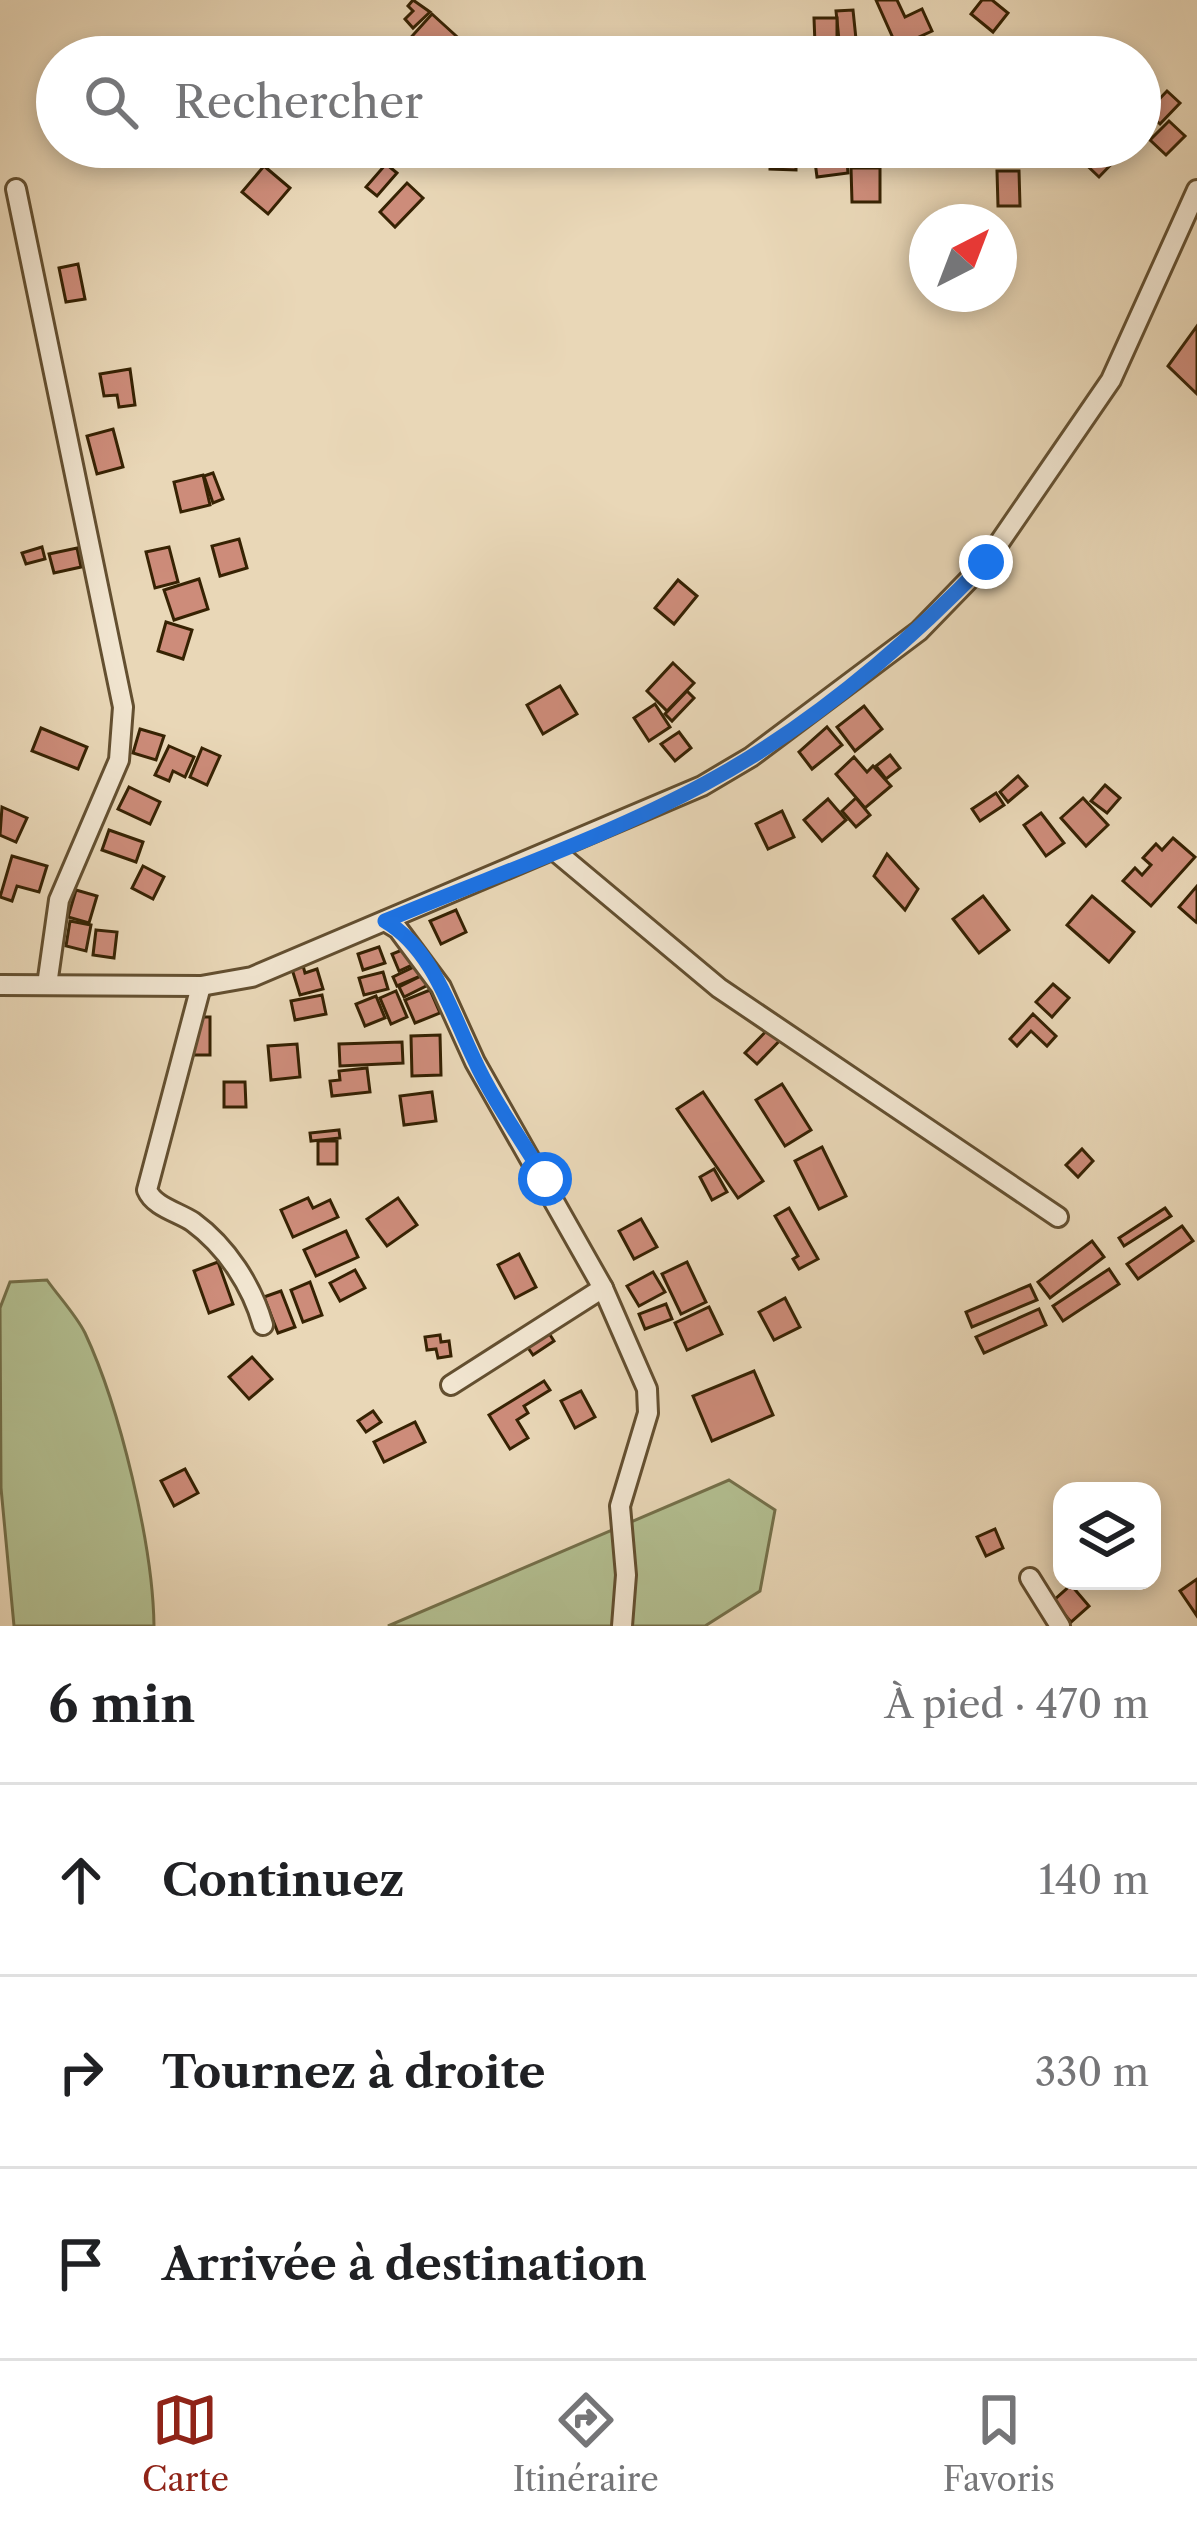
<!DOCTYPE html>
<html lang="fr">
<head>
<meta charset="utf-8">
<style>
  body { margin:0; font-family:"Libre Caslon Text",serif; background:#f6f6f6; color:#202124 }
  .controls { position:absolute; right:36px; bottom:36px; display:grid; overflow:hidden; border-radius:24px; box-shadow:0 6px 18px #0003 }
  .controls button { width:108px; height:108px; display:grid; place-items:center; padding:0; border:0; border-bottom:3px solid #e0e0e0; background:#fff; color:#202124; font:60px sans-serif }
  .compass { position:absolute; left:909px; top:204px; width:108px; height:108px; border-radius:50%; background:#fff; box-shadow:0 6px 18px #0003; rotate:42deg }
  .stop { position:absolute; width:36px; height:36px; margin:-27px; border:9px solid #1a73e8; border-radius:50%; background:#fff }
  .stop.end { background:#1a73e8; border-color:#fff; box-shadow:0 3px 12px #0008 }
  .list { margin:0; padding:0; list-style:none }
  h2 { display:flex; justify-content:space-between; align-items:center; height:156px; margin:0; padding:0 48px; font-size:51px }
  h2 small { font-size:39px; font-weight:400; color:#757577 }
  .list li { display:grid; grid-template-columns:78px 1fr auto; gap:36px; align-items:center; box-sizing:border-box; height:192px; padding:0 48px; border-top:3px solid #e0e0e0 }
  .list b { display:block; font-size:45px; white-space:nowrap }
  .list em { font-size:39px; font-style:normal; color:#757577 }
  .icon { flex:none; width:66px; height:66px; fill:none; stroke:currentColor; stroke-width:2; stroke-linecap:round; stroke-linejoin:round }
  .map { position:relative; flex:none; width:1197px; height:1626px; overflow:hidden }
  .search { position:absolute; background:#fff; box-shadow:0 6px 18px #0003; left:36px; right:36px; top:36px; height:132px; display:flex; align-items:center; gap:30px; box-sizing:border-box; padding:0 42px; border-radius:66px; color:#757577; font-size:45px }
  .sheet { height:732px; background:#fff }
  nav { display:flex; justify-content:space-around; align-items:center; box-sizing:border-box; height:168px; border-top:3px solid #e0e0e0; background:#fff; font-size:33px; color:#757577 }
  nav a { display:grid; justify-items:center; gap:6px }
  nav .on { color:#8f2418 }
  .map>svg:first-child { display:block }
  .green { fill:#b3bf91; stroke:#74704a; stroke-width:3 }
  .building { fill:#cd8c7a; stroke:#362203; stroke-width:3 }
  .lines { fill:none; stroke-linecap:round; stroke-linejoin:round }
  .minor-casing { stroke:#634f30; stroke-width:24 }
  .minor { stroke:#f1e5d0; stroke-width:18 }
  .route { stroke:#1a73e8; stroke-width:15 }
</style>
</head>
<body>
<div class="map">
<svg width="1197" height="1626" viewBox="0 0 1197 1626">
  <rect width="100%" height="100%" fill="#e9d7b7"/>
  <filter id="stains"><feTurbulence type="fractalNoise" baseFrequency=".00167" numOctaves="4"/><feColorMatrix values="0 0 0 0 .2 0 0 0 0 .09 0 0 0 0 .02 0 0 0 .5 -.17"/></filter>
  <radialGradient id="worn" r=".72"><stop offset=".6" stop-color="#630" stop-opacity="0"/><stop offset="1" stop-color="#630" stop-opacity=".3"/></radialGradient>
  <!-- green -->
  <g class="green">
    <path d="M47,1280C59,1297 76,1315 85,1333C120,1408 153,1545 154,1626H14L1,1488L0,1308L10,1282Z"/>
    <polygon points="729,1480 775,1510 760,1591 705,1626 388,1626"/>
  </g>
  <!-- building -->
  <g class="building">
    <polygon points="413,0 430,12 413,28 405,19 413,11 408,6"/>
    <polygon points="876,0 897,0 905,17 922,9 932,31 897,47"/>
    <polygon points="982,0 992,0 1008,13 993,32 971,14"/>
    <polygon points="853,10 856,39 839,40 836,11"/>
    <polygon points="432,14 465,44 453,57 418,57 404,45"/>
    <polygon points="814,18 837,18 837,44 815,44"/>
    <polygon points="950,47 951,57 926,57 925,49"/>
    <polygon points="1167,91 1180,103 1160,124 1147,112"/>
    <polygon points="1169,121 1185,136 1166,155 1150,140"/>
    <polygon points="770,147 796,147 796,170 770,169"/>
    <polygon points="1084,147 1122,147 1125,150 1099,177 1076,155"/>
    <polygon points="846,150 848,173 817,177 814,154"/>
    <polygon points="386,164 397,173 377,196 366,187"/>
    <polygon points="264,166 290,188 268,214 242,192"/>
    <polygon points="851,168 880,168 880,202 852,202"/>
    <polygon points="997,171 1019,171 1020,206 998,206"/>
    <polygon points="407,183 423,198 395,227 380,212"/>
    <polygon points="78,264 85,299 66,302 59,268"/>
    <polygon points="1197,326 1197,394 1168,366"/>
    <polygon points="130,369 135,405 119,407 117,395 104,396 100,374"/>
    <polygon points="113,429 123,467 97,474 87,436"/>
    <polygon points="213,473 223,499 213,503 204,476"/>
    <polygon points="203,475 210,505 181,512 174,482"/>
    <polygon points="239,539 247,568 220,576 212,546"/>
    <polygon points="42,547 45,559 26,564 22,553"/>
    <polygon points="169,547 178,582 155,588 146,552"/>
    <polygon points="77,548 81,567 54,573 49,554"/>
    <polygon points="199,579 208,609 174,620 164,590"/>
    <polygon points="678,580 697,596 674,624 655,608"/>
    <polygon points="166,622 192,630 183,659 158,651"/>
    <polygon points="673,663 694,683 667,711 647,691"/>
    <polygon points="560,686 577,714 543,734 527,705"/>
    <polygon points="687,691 694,698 672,721 665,714"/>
    <polygon points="655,704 670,727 649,741 634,718"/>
    <polygon points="864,706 882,729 855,751 837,727"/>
    <polygon points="827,727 842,745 812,769 799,752"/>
    <polygon points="41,728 87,747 78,769 32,751"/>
    <polygon points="140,729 164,736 156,760 133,753"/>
    <polygon points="679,732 691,748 675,761 661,744"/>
    <polygon points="169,746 194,757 185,777 173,771 169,781 155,775"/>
    <polygon points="202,748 220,756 207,785 190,777"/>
    <polygon points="890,755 900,768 886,779 876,766"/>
    <polygon points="854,757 867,772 873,766 891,786 865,808 836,774"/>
    <polygon points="1018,776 1027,786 1008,802 1000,792"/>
    <polygon points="1105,785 1120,798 1107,813 1091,801"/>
    <polygon points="129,787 160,802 150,824 118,809"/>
    <polygon points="996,793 1004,805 980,821 972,809"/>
    <polygon points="856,798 870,815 856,827 842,811"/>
    <polygon points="1083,798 1108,825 1086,846 1061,818"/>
    <polygon points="828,799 846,820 822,841 804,820"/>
    <polygon points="2,807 27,818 16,842 0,835"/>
    <polygon points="782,811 794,837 768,849 756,824"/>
    <polygon points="1041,813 1064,843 1046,856 1024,825"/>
    <polygon points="109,830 143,842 136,862 102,850"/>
    <polygon points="1173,838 1195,857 1151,906 1123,881 1135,868 1142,875 1151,865 1143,858 1156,844 1162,850"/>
    <polygon points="887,854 918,889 905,910 874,876"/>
    <polygon points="12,856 47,866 39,892 17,886 12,901 0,897"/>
    <polygon points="143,866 164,877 153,899 132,888"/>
    <polygon points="1197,886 1197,920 1196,922 1179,907"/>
    <polygon points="76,890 97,896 89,923 68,917"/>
    <polygon points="983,896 1009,930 979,953 953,919"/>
    <polygon points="1092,896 1134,932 1109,962 1067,925"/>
    <polygon points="456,910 466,932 441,944 430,921"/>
    <polygon points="70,921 91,925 86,951 66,946"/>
    <polygon points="96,930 117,932 114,958 93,955"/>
    <polygon points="379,947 385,963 363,970 358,954"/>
    <polygon points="407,948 414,964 399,971 392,954"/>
    <polygon points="302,962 305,973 317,969 323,989 300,995 291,966"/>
    <polygon points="418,965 423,975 397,986 393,977"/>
    <polygon points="383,972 388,989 364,995 359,978"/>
    <polygon points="427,973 432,983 404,997 399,987"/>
    <polygon points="1053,984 1069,998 1052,1017 1036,1002"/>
    <polygon points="430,990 440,1013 415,1023 405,1000"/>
    <polygon points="396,991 407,1017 391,1024 380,998"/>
    <polygon points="322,995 326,1014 295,1020 291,1001"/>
    <polygon points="376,996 385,1018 365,1026 356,1004"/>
    <polygon points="1033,1014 1056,1036 1047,1046 1031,1031 1017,1046 1010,1039"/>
    <rect x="188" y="1017" width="22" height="38"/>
    <polygon points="775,1022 787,1033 757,1064 745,1053"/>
    <polygon points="440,1035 441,1075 412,1076 411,1036"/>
    <polygon points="402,1042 403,1063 340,1066 339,1044"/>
    <polygon points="297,1044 300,1077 271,1080 268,1046"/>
    <polygon points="367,1068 370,1092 332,1096 330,1081 340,1080 339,1071"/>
    <polygon points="224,1082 245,1082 246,1107 224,1107"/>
    <polygon points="782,1084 811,1130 785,1146 756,1100"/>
    <polygon points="432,1092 436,1121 404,1125 400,1096"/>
    <polygon points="703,1092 763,1181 738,1198 677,1109"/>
    <polygon points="339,1130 340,1138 311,1141 310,1133"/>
    <rect x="318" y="1141" width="19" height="23"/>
    <polygon points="822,1147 846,1196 819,1209 795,1161"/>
    <polygon points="1082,1149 1093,1161 1078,1177 1066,1165"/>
    <polygon points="714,1169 727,1192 712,1200 700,1177"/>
    <polygon points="308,1198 313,1208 330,1200 338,1217 293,1237 281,1210"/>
    <polygon points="398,1198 417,1225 387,1246 367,1219"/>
    <polygon points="789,1208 818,1259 799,1269 793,1259 798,1256 775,1216"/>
    <polygon points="1165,1208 1171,1216 1124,1246 1119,1238"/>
    <polygon points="641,1219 657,1247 634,1259 619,1231"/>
    <polygon points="1182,1226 1193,1241 1138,1279 1127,1264"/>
    <polygon points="346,1231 358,1257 316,1276 304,1250"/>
    <polygon points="1092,1241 1104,1257 1050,1298 1038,1282"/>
    <polygon points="519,1254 536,1287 515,1298 498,1265"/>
    <polygon points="218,1262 233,1304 209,1313 194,1271"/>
    <polygon points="687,1262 706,1302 681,1314 662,1274"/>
    <polygon points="1109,1269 1119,1284 1063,1321 1053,1306"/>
    <polygon points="355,1270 365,1288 340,1301 330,1283"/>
    <polygon points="653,1272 665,1292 639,1306 627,1286"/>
    <polygon points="310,1282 322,1315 303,1322 291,1290"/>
    <polygon points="1030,1285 1037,1300 972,1327 966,1312"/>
    <polygon points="281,1291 295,1327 278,1333 264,1297"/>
    <polygon points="785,1298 800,1327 774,1340 759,1312"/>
    <polygon points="666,1304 672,1319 645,1329 639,1314"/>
    <polygon points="709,1307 722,1334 687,1350 675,1323"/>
    <polygon points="1039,1309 1046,1325 984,1353 976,1337"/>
    <polygon points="543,1324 554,1341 533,1355 522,1339"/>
    <polygon points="440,1335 441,1342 449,1341 451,1356 438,1358 436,1349 427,1350 425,1337"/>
    <polygon points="252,1357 272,1379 249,1399 229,1377"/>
    <polygon points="754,1371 773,1415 712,1441 693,1396"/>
    <polygon points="544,1381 550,1390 524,1406 528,1413 517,1420 528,1438 510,1449 489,1415"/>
    <polygon points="581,1391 595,1417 575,1428 561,1401"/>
    <polygon points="373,1411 381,1422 366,1432 358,1421"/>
    <polygon points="415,1422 425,1442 384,1462 374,1442"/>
    <polygon points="185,1469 198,1493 174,1506 161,1481"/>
    <polygon points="995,1529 1003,1548 986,1556 977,1537"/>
    <polygon points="1197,1579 1197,1616 1180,1591"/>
    <polygon points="1071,1585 1089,1606 1071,1622 1053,1601"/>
  </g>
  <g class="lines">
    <defs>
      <g id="minor">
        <polyline points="16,189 123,707 119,760 59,900 47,985"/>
        <polyline points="554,850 719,988 1058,1217"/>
        <polyline points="385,921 398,929 441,987 475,1062 603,1288 647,1389 648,1413 620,1506 626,1575 622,1626"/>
        <polyline points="0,985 201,986 252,977 702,786 751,757 919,631 986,562 1111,380 1197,190"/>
        <path d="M201,986L147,1190C154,1207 178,1212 193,1222C227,1247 252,1286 263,1325"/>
        <polyline points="451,1385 603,1288"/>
        <polyline points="1030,1578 1060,1626"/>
      </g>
    </defs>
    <!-- minor casing -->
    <use href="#minor" class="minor-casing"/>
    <!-- minor -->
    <use href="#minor" class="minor"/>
  </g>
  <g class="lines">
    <!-- route -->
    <path class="route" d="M545,1179C522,1140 493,1101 474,1059C451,1012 433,949 385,921C491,876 605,838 706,783C810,727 904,647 986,562"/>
  </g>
  <rect width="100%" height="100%" filter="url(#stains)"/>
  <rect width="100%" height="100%" fill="url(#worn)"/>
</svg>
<div class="controls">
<button><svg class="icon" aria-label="layers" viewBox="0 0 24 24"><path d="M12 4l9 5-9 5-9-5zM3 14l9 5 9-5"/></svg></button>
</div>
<svg class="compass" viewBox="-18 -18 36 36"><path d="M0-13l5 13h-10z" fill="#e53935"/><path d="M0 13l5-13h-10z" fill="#757577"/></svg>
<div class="stop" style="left:545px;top:1179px"></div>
<div class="stop end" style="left:986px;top:562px"></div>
<div class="search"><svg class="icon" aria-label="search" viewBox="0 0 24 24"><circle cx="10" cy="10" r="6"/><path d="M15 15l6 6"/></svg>Rechercher</div>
</div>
<section class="sheet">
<h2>6 min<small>À pied · 470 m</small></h2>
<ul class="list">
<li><svg class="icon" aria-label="ahead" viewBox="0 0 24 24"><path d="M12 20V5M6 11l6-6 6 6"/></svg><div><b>Continuez</b></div><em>140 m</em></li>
<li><svg class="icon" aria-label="right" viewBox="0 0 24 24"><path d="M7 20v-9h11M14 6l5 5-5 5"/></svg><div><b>Tournez à droite</b></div><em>330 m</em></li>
<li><svg class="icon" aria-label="arrive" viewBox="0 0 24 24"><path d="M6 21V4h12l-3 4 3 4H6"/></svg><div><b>Arrivée à destination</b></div></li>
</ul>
</section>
<nav>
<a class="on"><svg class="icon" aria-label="map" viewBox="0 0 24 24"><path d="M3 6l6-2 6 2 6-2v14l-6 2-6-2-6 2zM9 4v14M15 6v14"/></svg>Carte</a>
<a><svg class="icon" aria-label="directions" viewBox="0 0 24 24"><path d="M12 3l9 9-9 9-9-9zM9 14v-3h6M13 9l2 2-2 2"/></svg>Itinéraire</a>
<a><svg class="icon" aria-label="saved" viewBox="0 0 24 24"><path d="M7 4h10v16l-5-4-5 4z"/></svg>Favoris</a>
</nav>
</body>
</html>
